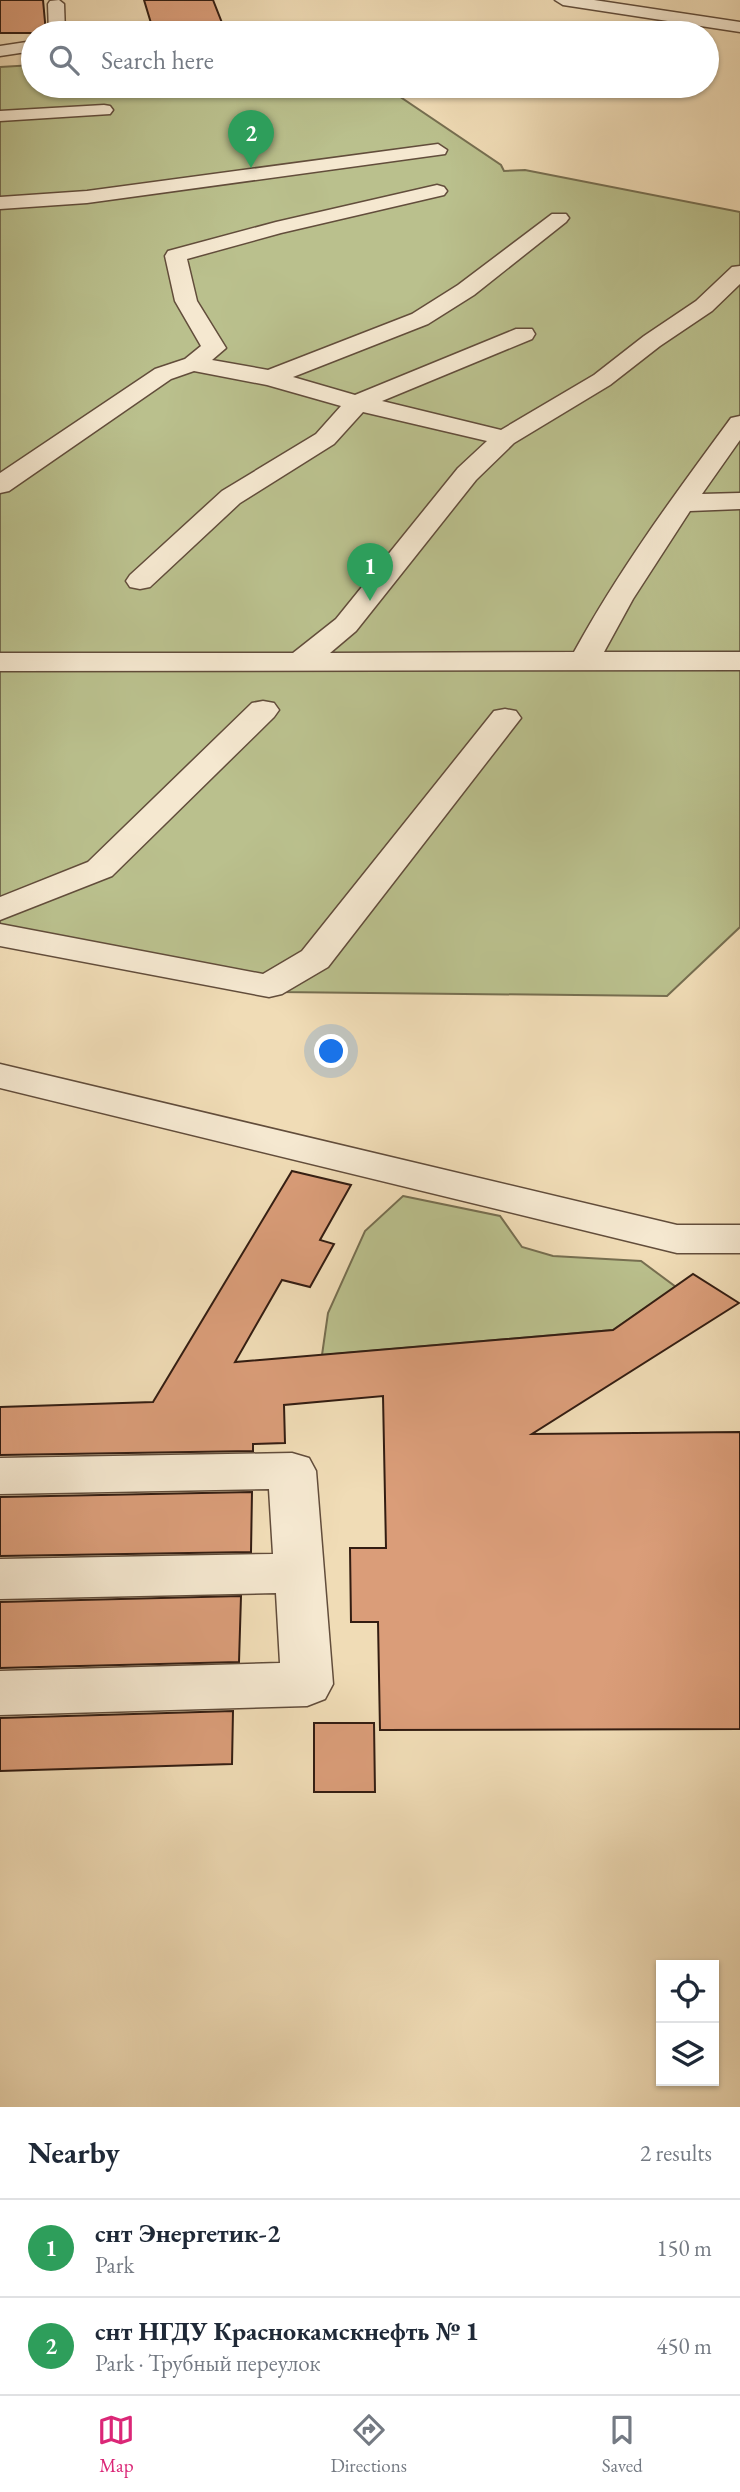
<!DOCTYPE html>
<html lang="en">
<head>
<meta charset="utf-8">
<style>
  body { margin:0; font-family:"EB Garamond",serif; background:#f6f6f7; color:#1f2937 }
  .controls { position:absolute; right:21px; bottom:21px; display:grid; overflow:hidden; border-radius:0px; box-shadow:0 2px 5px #0004 }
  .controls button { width:63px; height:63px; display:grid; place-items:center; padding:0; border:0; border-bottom:2px solid #e0e1e3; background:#fff; color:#1f2937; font:35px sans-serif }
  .you { position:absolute; left:332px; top:1052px; width:24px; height:24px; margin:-18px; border:5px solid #fff; border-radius:50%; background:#1a73e8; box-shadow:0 0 0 10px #1a73e833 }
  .badge { display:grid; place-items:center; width:46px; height:46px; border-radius:50%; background:#db2777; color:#fff; font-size:23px; font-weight:700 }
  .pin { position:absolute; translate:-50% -58px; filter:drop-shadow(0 2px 4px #0008) }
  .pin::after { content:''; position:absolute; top:37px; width:24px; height:21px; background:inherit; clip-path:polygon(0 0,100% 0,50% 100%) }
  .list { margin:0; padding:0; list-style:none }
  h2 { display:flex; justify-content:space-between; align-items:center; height:91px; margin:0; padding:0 28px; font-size:30px }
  h2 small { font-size:23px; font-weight:400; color:#747a83 }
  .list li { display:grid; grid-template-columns:46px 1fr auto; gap:21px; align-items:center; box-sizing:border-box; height:98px; padding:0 28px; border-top:2px solid #e0e1e3 }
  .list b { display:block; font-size:26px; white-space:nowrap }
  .list p { margin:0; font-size:23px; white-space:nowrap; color:#747a83 }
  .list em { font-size:23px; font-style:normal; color:#747a83 }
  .icon { flex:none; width:38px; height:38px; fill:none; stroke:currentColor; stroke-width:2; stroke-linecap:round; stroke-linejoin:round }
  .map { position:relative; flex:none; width:740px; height:2107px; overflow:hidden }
  .search { position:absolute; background:#fff; box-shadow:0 2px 5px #0004; left:21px; right:21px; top:21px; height:77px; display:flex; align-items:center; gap:18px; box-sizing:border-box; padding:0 24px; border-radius:38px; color:#747a83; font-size:26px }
  .sheet { height:287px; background:#fff }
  nav { display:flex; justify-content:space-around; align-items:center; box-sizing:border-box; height:98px; border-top:2px solid #e0e1e3; background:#fff; font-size:19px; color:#747a83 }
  nav a { display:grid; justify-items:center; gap:4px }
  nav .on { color:#db2777 }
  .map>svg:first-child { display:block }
  .green { fill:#bac08d; stroke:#766e50; stroke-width:2 }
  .building { fill:#da9d79; stroke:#331d12; stroke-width:2 }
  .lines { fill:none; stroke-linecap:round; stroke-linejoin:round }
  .minor-casing { stroke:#624d3b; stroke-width:3 }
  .minor { fill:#f5e8d0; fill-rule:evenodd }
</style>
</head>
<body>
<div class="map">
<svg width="740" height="2107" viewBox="0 0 740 2107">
  <rect width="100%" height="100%" fill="#f0dcb6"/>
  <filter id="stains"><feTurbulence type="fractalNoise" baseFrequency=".00286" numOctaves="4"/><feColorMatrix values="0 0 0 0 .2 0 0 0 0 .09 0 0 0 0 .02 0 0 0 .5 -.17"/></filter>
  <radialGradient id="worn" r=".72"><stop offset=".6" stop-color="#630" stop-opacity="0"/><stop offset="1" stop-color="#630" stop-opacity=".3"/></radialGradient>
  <!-- green -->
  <g class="green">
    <polygon points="33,65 33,86 384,86 501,165 504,171 525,170 740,212 740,927 667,996 278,992 0,941 0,67"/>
    <polygon points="403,1196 500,1216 522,1247 553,1256 641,1261 676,1287 613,1330 322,1355 328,1313 365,1231"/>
  </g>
  <!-- building -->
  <g class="building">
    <polygon points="0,0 43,0 46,33 0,33"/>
    <polygon points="144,0 213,0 226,33 154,33"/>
    <polygon points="292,1171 351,1185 320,1240 334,1244 310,1287 282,1280 235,1362 613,1330 693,1274 739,1303 532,1434 740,1432 740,1729 380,1730 378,1622 351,1622 350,1548 386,1548 383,1396 284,1405 285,1443 253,1444 253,1451 0,1455 0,1407 153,1402"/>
    <polygon points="252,1492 251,1552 0,1556 0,1497"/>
    <polygon points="241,1596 239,1662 0,1668 0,1602"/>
    <polygon points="233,1711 232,1764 0,1771 0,1718"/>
    <polygon points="314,1723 374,1723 375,1792 314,1792"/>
  </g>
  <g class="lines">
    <defs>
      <g id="minor">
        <polygon points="59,0 64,4 65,33 49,33 48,4 50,1"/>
        <polygon points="555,0 594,0 740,22 740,32 563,5"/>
        <polygon points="33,41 33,51 0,56 0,46"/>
        <polygon points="104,105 110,106 113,110 110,114 0,121 0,111"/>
        <polygon points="438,144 447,150 445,154 87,203 0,209 0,197 87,191"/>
        <path d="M437,185L444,187L447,191L444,195L281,233L187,259L197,301L226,348L212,360L268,370L412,314L458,285L552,214H566L569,218L566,222L474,295L428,324L293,377L355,395L516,329H532L535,334L532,339L382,401L501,430L594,375L644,336L696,301L732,267L740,266V284L712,311L660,346L610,385L514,443L476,480L356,631L330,653L574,652C620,568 675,494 731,418L740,416V440L702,494L740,493V509L690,511L633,599L604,652H740V670L0,671V653H293L336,619L458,468L487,441L363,412L334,444L240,503L150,587L140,589L130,587L126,581L130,575L222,491L316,434L341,406L267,385L194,371L171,379L9,491L0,493V473L155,369L185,359L201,346L175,301L165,256L168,251L276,222Z"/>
        <polygon points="263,701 274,703 279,710 274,717 112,876 0,920 0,897 88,862 252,703"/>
        <polygon points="505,709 516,711 521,718 328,967 282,994 269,997 0,946 0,924 263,974 302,951 494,711"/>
        <polygon points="0,1064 677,1225 740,1225 740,1253 677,1253 0,1088"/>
        <polygon points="292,1453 309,1458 316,1471 333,1684 325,1699 307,1706 0,1715 0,1671 280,1663 276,1593 0,1599 0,1559 273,1554 269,1489 0,1494 0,1458"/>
      </g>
    </defs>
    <!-- minor casing -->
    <use href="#minor" class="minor-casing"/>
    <!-- minor -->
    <use href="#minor" class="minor"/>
  </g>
  <rect width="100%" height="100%" filter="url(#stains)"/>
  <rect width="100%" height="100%" fill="url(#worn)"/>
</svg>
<div class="controls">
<button><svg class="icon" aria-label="locate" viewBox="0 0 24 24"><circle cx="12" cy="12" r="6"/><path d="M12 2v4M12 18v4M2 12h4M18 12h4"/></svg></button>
<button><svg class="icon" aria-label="layers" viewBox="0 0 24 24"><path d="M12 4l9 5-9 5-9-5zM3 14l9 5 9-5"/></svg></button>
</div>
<div class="you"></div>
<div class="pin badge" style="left:370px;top:601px;background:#2e9e5b">1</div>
<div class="pin badge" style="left:251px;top:168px;background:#2e9e5b">2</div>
<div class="search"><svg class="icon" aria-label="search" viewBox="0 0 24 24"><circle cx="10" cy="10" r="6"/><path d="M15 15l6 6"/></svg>Search here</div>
</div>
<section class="sheet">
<h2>Nearby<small>2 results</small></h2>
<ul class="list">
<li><span class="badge" style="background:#2e9e5b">1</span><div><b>снт Энергетик-2</b><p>Park</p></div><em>150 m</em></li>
<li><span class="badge" style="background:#2e9e5b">2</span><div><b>снт НГДУ Краснокамскнефть № 1</b><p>Park · Трубный переулок</p></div><em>450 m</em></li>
</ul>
</section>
<nav>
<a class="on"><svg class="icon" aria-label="map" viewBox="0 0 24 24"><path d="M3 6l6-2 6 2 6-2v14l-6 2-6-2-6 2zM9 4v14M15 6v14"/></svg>Map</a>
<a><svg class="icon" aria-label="directions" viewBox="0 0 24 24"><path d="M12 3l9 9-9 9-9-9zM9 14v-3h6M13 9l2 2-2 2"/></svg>Directions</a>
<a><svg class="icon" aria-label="saved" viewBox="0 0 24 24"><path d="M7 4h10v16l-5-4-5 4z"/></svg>Saved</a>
</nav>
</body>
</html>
